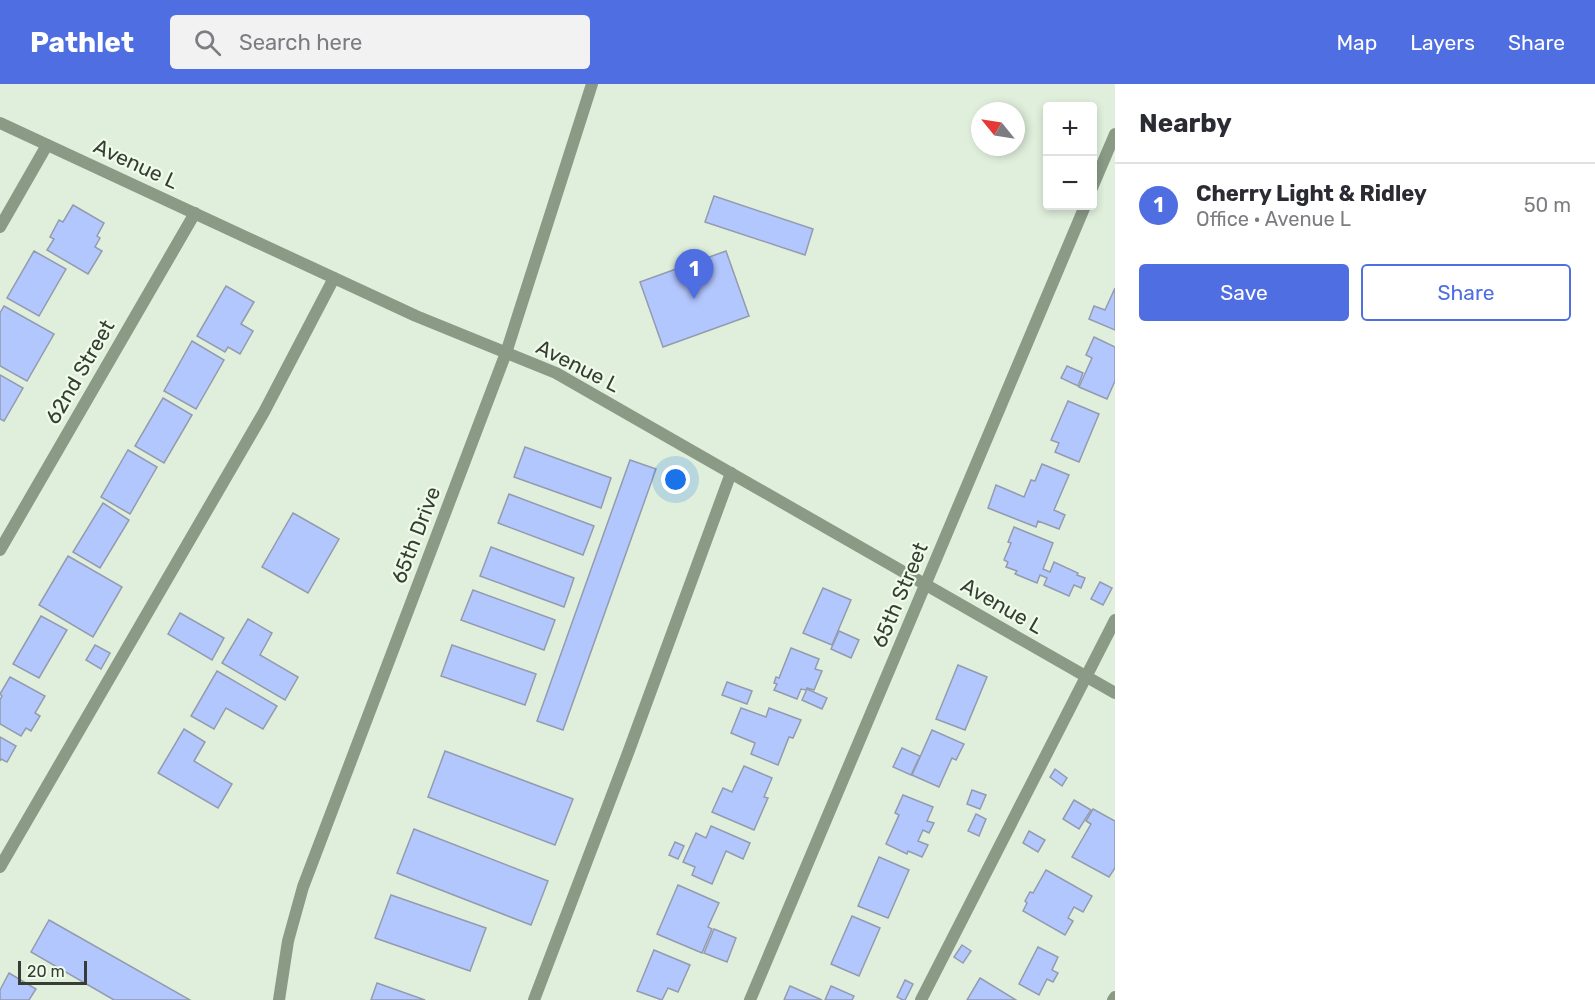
<!DOCTYPE html>
<html lang="en">
<head>
<meta charset="utf-8">
<style>
  body { margin:0; font-family:Rubik,sans-serif; background:#f2f2f3; color:#2b2b33 }
  .controls { position:absolute; right:18px; top:18px; display:grid; overflow:hidden; border-radius:6px; box-shadow:0 3px 9px #0003 }
  .controls button { width:54px; height:54px; display:grid; place-items:center; padding:0; border:0; border-bottom:2px solid #e1e1e2; background:#fff; color:#2b2b33; font:30px sans-serif }
  .compass { position:absolute; left:971px; top:18px; width:54px; height:54px; border-radius:50%; background:#fff; box-shadow:0 3px 9px #0003; rotate:300deg }
  .scale { position:absolute; left:18px; bottom:15px; width:69px; box-sizing:border-box; padding-left:6px; border:3px solid #373d35; border-top:0; font-size:16px; line-height:21px; white-space:nowrap; color:#373d35; -webkit-text-stroke:4px #eefce9; paint-order:stroke }
  .you { position:absolute; left:676px; top:396px; width:21px; height:21px; margin:-15px; border:4px solid #fff; border-radius:50%; background:#1a73e8; box-shadow:0 0 0 9px #1a73e833 }
  .badge { display:grid; place-items:center; width:39px; height:39px; border-radius:50%; background:#4f6ee2; color:#fff; font-size:20px; font-weight:700 }
  .pin { position:absolute; translate:-50% -50px; filter:drop-shadow(0 2px 3px #0008) }
  .pin::after { content:''; position:absolute; top:32px; width:21px; height:18px; background:inherit; clip-path:polygon(0 0,100% 0,50% 100%) }
  .list { margin:0; padding:0; list-style:none }
  h2 { display:flex; justify-content:space-between; align-items:center; height:78px; margin:0; padding:0 24px; font-size:26px }
  h2 small { font-size:20px; font-weight:400; color:#7c7c81 }
  .list li { display:grid; grid-template-columns:39px 1fr auto; gap:18px; align-items:center; box-sizing:border-box; height:84px; padding:0 24px; border-top:2px solid #e1e1e2 }
  .list b { display:block; font-size:22px; white-space:nowrap }
  .list p { margin:0; font-size:20px; white-space:nowrap; color:#7c7c81 }
  .list em { font-size:20px; font-style:normal; color:#7c7c81 }
  .actions { display:flex; gap:12px; padding:18px 24px }
  .actions a { flex:1; padding:14px 0; border:2px solid #4f6ee2; border-radius:6px; text-align:center; font-size:21px; color:#4f6ee2 }
  .actions .main { background:#4f6ee2; color:#fff }
  .icon { flex:none; width:33px; height:33px; fill:none; stroke:currentColor; stroke-width:2; stroke-linecap:round; stroke-linejoin:round }
  .map { position:relative; flex:none; width:1115px; height:916px; overflow:hidden }
  header { display:flex; align-items:center; gap:36px; box-sizing:border-box; height:84px; padding:0 30px; background:#4f6ee2; color:#fff }
  header strong { font-size:28px }
  nav { display:flex; gap:33px; margin-inline-start:auto; font-size:21px }
  .search { width:420px; height:54px; background:#f2f2f3; display:flex; align-items:center; gap:15px; box-sizing:border-box; padding:0 21px; border-radius:6px; color:#7c7c81; font-size:22px }
  main { display:flex }
  aside { flex:1; background:#fff }
  .map>svg:first-child { display:block }
  .building { fill:#b3c7ff; stroke:#939bae; stroke-width:1.5 }
  .lines { fill:none; stroke-linecap:round; stroke-linejoin:round }
  .service { stroke:#8a9a85; stroke-width:12 }
  .minor { stroke:#8a9a85; stroke-width:12 }
  .tertiary { stroke:#8a9a85; stroke-width:12 }
  .labels { text-anchor:middle; stroke-width:4.5; stroke-linejoin:round; paint-order:stroke }
  .street-label { font-size:21px; fill:#373d35; stroke:#eefce9 }
</style>
</head>
<body>
<header>
<strong>Pathlet</strong>
<div class="search"><svg class="icon" aria-label="search" viewBox="0 0 24 24"><circle cx="10" cy="10" r="6"/><path d="M15 15l6 6"/></svg>Search here</div>
<nav><a>Map</a><a>Layers</a><a>Share</a></nav>
</header>
<main>
<div class="map">
<svg width="1115" height="916" viewBox="0 0 1115 916">
  <rect width="100%" height="100%" fill="#e0efdc"/>
  <!-- building -->
  <g class="building">
    <polygon points="714,112 813,145 805,171 705,138"/>
    <polygon points="73,121 104,139 97,152 100,154 95,163 102,167 88,190 47,166 54,155 50,153 59,136 63,138"/>
    <polygon points="34,167 66,185 39,232 7,214"/>
    <polygon points="726,167 749,232 663,263 640,198"/>
    <polygon points="226,202 254,218 241,240 253,247 240,270 228,263 225,268 197,252"/>
    <polygon points="1115,204 1115,246 1089,235 1094,222 1105,226"/>
    <polygon points="4,222 54,250 27,297 0,282 0,229"/>
    <polygon points="1094,253 1115,263 1115,297 1107,315 1079,303 1092,274 1086,271"/>
    <polygon points="192,257 224,276 196,325 164,307"/>
    <polygon points="1067,282 1083,289 1078,302 1061,294"/>
    <polygon points="0,291 23,304 4,337 0,335"/>
    <polygon points="163,314 192,331 164,379 135,362"/>
    <polygon points="1068,317 1099,330 1079,378 1055,368 1059,359 1051,356"/>
    <polygon points="525,363 611,394 601,424 514,393"/>
    <polygon points="128,366 157,383 130,430 101,413"/>
    <polygon points="630,376 656,385 563,646 537,637"/>
    <polygon points="1042,380 1069,391 1054,426 1065,431 1059,445 1038,437 1036,443 988,424 996,401 1024,413 1031,396 1035,397"/>
    <polygon points="509,410 594,442 583,471 498,439"/>
    <polygon points="103,419 129,436 100,484 73,468"/>
    <polygon points="293,429 339,455 308,509 262,483"/>
    <polygon points="1014,443 1053,459 1043,485 1050,488 1054,478 1078,489 1077,491 1085,494 1081,504 1074,501 1069,512 1044,501 1047,494 1040,491 1037,499 1015,490 1017,487 1006,483 1008,478 1004,476 1011,459 1008,458"/>
    <polygon points="491,463 574,494 564,523 480,492"/>
    <polygon points="68,472 122,503 93,553 39,521"/>
    <polygon points="1100,498 1112,504 1103,521 1091,515"/>
    <polygon points="823,504 851,516 832,561 803,549"/>
    <polygon points="473,506 555,536 544,566 461,536"/>
    <polygon points="180,529 224,554 212,576 168,550"/>
    <polygon points="41,532 67,546 39,594 13,580"/>
    <polygon points="248,535 272,549 260,571 298,593 285,616 222,579"/>
    <polygon points="839,547 859,556 851,574 831,565"/>
    <polygon points="95,561 110,569 101,585 86,576"/>
    <polygon points="452,561 536,590 525,621 441,592"/>
    <polygon points="791,564 819,575 815,585 822,587 814,606 807,604 806,606 801,605 797,615 774,606 777,600 774,599 776,593 779,594"/>
    <polygon points="958,581 987,593 965,646 936,635"/>
    <polygon points="217,587 277,622 263,645 226,624 214,645 191,632"/>
    <polygon points="10,593 45,612 35,629 40,632 31,647 26,644 21,652 0,640 0,616 2,612 0,610"/>
    <polygon points="727,598 752,607 747,620 722,611"/>
    <polygon points="807,605 827,614 822,625 802,616"/>
    <polygon points="741,624 766,633 769,624 801,636 793,654 789,653 778,681 751,670 755,659 731,649"/>
    <polygon points="184,645 205,658 194,677 232,700 218,724 158,689"/>
    <polygon points="932,646 964,660 956,676 952,674 939,703 912,691"/>
    <polygon points="0,653 16,662 7,678 1,675 0,677"/>
    <polygon points="902,664 920,672 911,691 893,683"/>
    <polygon points="445,667 573,715 555,761 428,713"/>
    <polygon points="744,682 772,694 764,713 768,714 754,746 712,728 723,704 732,708"/>
    <polygon points="1055,685 1067,694 1062,702 1050,693"/>
    <polygon points="972,706 986,711 980,725 967,720"/>
    <polygon points="903,711 933,723 927,737 934,739 929,749 923,746 918,757 928,761 922,773 908,767 907,770 886,760 899,731 895,729"/>
    <polygon points="1074,716 1091,726 1079,745 1063,735"/>
    <polygon points="1093,725 1115,737 1115,784 1109,793 1072,773 1091,740 1086,737"/>
    <polygon points="976,730 986,735 979,752 968,747"/>
    <polygon points="711,742 750,759 743,775 726,767 712,800 692,791 695,783 683,778 696,749 706,754"/>
    <polygon points="414,745 548,797 531,841 397,789"/>
    <polygon points="1029,747 1045,756 1038,768 1023,759"/>
    <polygon points="675,758 684,762 678,775 669,771"/>
    <polygon points="879,773 909,786 888,834 858,822"/>
    <polygon points="1046,786 1092,812 1083,828 1074,823 1068,834 1073,837 1065,851 1023,827 1027,819 1025,817 1030,808 1033,809"/>
    <polygon points="678,801 719,819 708,843 712,845 702,869 657,850"/>
    <polygon points="391,811 486,844 470,887 375,854"/>
    <polygon points="852,832 880,844 859,892 831,880"/>
    <polygon points="49,836 190,916 114,916 31,868"/>
    <polygon points="714,845 736,854 727,878 704,869"/>
    <polygon points="962,861 971,867 963,879 954,873"/>
    <polygon points="1038,863 1058,873 1052,886 1058,889 1053,898 1047,895 1039,911 1019,900"/>
    <polygon points="654,866 690,881 678,908 668,904 662,916 637,907"/>
    <polygon points="9,889 36,905 29,916 0,916 0,906"/>
    <polygon points="980,894 1016,916 967,916"/>
    <polygon points="905,896 913,900 905,916 903,916 897,913"/>
    <polygon points="377,899 425,916 371,916"/>
    <polygon points="790,902 822,916 784,916"/>
    <polygon points="831,902 854,912 852,916 825,916"/>
  </g>
  <g class="lines">
    <!-- service -->
    <g class="service">
      <polyline points="0,143 47,61"/>
      <polyline points="0,783 264,328 334,194"/>
      <polyline points="534,916 628,669 731,389"/>
      <polyline points="921,916 1115,536"/>
    </g>
    <!-- minor -->
    <g class="minor">
      <polyline points="0,39 416,232 556,289 1115,609"/>
      <polyline points="1092,104 1115,50"/>
      <polyline points="0,466 195,129"/>
      <polyline points="279,916 288,857 303,803 506,269 592,0"/>
      <polyline points="750,916 1085,122"/>
    </g>
    <!-- tertiary -->
    <polyline class="tertiary" points="1113,916 1115,913"/>
  </g>
  <g class="labels">
    <!-- street labels -->
    <g class="street-label">
      <text transform="translate(136 80) rotate(25)" y="7">Avenue L</text>
      <text transform="translate(578 282) rotate(27)" y="7">Avenue L</text>
      <text transform="translate(80 288) rotate(-60)" y="7">62nd Street</text>
      <text transform="translate(416 451) rotate(-69)" y="7">65th Drive</text>
      <text transform="translate(900 511) rotate(-67)" y="7">65th Street</text>
      <text transform="translate(1002 522) rotate(30)" y="7">Avenue L</text>
    </g>
  </g>
</svg>
<div class="controls">
<button>+</button>
<button>−</button>
</div>
<svg class="compass" viewBox="-18 -18 36 36"><path d="M0-13l5 13h-10z" fill="#e53935"/><path d="M0 13l5-13h-10z" fill="#7c7c81"/></svg>
<div class="scale">20 m</div>
<div class="you"></div>
<div class="pin badge" style="left:694px;top:215px">1</div>
</div>
<aside>
<h2>Nearby<small></small></h2>
<ul class="list">
<li><span class="badge">1</span><div><b>Cherry Light &amp; Ridley</b><p>Office · Avenue L</p></div><em>50 m</em></li>
</ul>
<div class="actions"><a class="main">Save</a><a>Share</a></div>
</aside>
</main>
</body>
</html>
